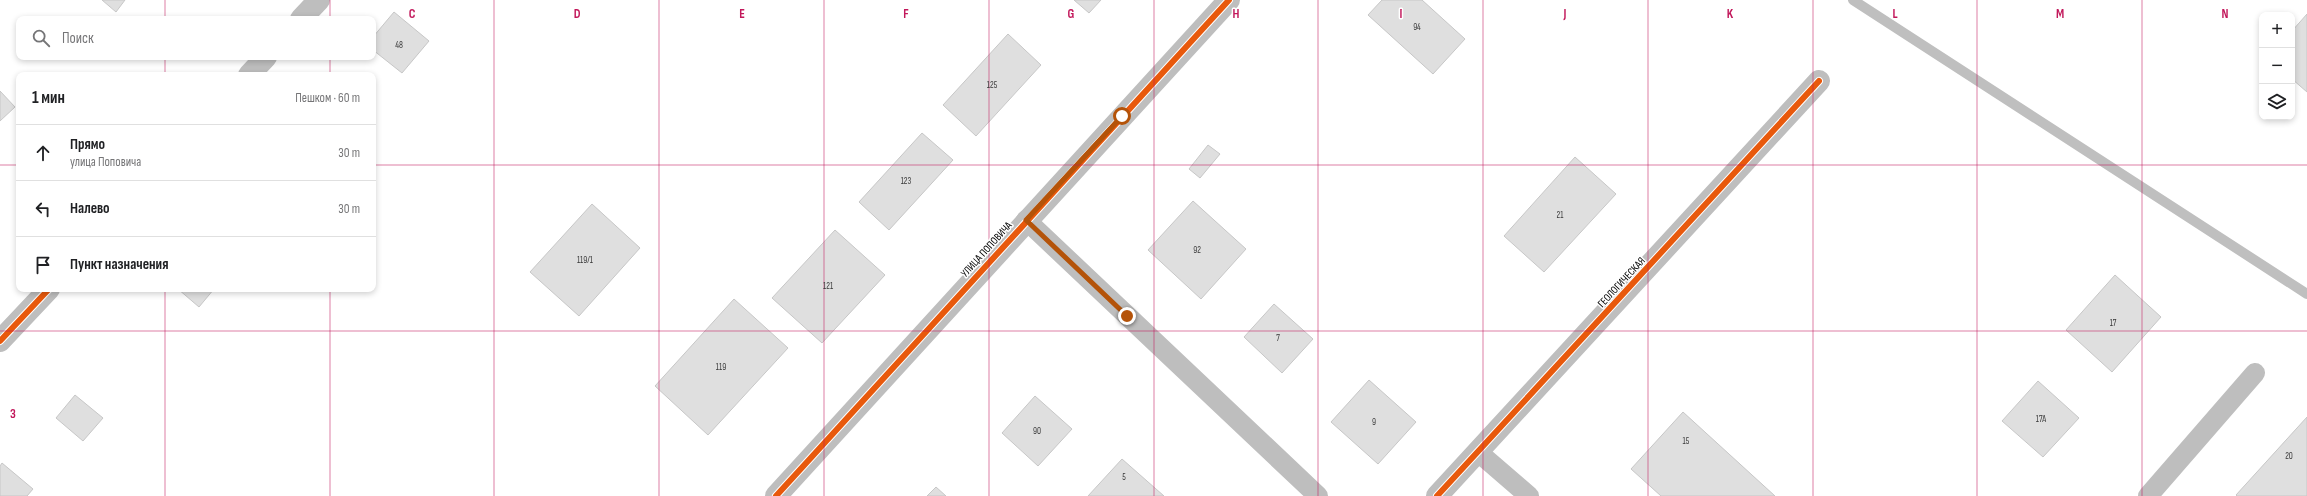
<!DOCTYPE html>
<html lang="ru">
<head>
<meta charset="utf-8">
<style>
  body { margin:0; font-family:"Sofia Sans Condensed",sans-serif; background:#f2f2f2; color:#202124 }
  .controls { position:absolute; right:12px; top:12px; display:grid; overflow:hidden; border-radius:8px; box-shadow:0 2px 6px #0003 }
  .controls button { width:36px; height:36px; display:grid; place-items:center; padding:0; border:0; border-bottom:1px solid #e0e0e0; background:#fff; color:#202124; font:20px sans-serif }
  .stop { position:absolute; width:12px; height:12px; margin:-9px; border:3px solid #b45309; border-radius:50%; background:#fff }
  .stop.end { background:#b45309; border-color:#fff; box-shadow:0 1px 4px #0008 }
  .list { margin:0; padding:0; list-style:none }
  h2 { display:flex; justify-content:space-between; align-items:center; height:52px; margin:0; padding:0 16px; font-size:17px }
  h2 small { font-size:13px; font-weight:400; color:#757577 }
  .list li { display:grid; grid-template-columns:26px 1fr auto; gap:12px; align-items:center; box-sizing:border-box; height:56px; padding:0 16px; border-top:1px solid #e0e0e0 }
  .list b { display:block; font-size:15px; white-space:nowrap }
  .list p { margin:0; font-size:13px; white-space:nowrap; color:#757577 }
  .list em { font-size:13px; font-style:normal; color:#757577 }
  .icon { flex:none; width:22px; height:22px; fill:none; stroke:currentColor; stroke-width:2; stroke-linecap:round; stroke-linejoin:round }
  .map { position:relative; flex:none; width:2307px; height:496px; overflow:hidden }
  .search { position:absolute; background:#fff; box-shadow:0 2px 6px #0003; left:16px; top:16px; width:360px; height:44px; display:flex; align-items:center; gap:10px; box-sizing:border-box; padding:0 14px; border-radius:8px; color:#757577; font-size:15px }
  .panel { position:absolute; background:#fff; box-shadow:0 2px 6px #0003; left:16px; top:72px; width:360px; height:220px; border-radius:8px }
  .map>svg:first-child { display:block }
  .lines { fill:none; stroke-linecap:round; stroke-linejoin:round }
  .stream { stroke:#bfbfbf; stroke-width:10 }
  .building { fill:#dfdfdf; stroke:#c7c7c7 }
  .lane { stroke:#bebebe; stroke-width:20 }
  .street { stroke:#bebebe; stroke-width:22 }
  .cycleway-casing { stroke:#fff; stroke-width:8 }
  .cycleway { stroke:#e8590c; stroke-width:6 }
  .route { stroke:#b45309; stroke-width:5 }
  .grid { fill:none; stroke:#c2185b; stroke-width:1; stroke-opacity:0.55 }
  .labels { text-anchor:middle; stroke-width:3; stroke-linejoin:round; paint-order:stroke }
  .number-label { font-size:9px; fill:#383838 }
  .street-label { font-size:11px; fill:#000; stroke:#fff }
  .grid-label { font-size:13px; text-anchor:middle; font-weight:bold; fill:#c2185b; stroke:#fff; stroke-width:3; stroke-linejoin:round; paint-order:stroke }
</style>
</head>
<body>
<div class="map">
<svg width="2307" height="496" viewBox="0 0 2307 496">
  <rect width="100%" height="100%" fill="#fff"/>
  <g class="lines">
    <!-- stream -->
    <polyline class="stream" points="1853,0 2307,294"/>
  </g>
  <!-- building -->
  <g class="building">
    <polygon points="102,0 125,0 116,12"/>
    <polygon points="1074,0 1101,0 1089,13"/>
    <polygon points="1382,0 1422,0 1465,39 1433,74 1368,15"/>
    <polygon points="394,12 429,41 402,73 373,50 373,37"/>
    <polygon points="2307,14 2307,92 2292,79 2292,31"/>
    <polygon points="1008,34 1041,65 976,136 943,105"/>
    <polygon points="0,91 15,107 0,121"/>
    <polygon points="922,133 953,160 889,230 859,202"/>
    <polygon points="1208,145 1220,154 1200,178 1189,169"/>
    <polygon points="1575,157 1616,194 1544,272 1504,236"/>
    <polygon points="1193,201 1246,249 1201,299 1148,250"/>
    <polygon points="592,204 640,248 579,316 530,272"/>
    <polygon points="835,230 885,275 822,343 772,298"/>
    <polygon points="2115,275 2161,317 2112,372 2066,330"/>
    <polygon points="178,289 214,289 199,307"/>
    <polygon points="734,299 788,348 708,435 655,386"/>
    <polygon points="1274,304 1313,339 1282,373 1244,337"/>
    <polygon points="1369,380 1416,422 1378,464 1331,422"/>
    <polygon points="2038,381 2079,418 2043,457 2002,421"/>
    <polygon points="75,395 103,418 83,441 56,418"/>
    <polygon points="1035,396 1072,429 1038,466 1002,433"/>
    <polygon points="1683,412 1775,496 1661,496 1631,469"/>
    <polygon points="2307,417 2307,496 2237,496 2236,495"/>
    <polygon points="1122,459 1164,496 1088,496"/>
    <polygon points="2,463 33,489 27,496 0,496 0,466"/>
    <polygon points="936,487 946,496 927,496"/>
  </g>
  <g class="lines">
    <!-- lane -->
    <g class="lane">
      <polyline points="1026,220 1318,496"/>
      <polyline points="1478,452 1529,496"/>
      <polyline points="2148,496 2255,373"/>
    </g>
    <!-- street -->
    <g class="street">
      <polyline points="301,19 319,0"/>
      <polyline points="249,75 266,57"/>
      <polyline points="0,341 49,289"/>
      <polyline points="776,496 1229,0"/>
      <polyline points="1437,496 1819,81"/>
    </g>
    <defs>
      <g id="cycleway">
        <polyline points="0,341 49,289"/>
        <polyline points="776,496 1229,0"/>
        <polyline points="1437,496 1819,81"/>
      </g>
    </defs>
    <!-- cycleway casing -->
    <use href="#cycleway" class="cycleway-casing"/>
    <!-- cycleway -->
    <use href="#cycleway" class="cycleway"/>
  </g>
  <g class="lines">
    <!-- route -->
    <polyline class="route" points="1122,116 1026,220 1127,316"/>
  </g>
  <!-- grid -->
  <path class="grid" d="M165,0V19M330,0V19M494,0V496M659,0V496M824,0V496M989,0V496M1154,0V496M1318,0V496M1483,0V496M1648,0V496M1813,0V496M1977,0V496M2142,0V496M165,57V75M330,57V75M0,165H19M373,165H2307M165,289V496M330,289V496M0,331H2307"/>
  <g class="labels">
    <!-- number labels -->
    <g class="number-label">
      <text x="1417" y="30">94</text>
      <text x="399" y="48">48</text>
      <text x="992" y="88">125</text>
      <text x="906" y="184">123</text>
      <text x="1560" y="218">21</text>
      <text x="1197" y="253">92</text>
      <text x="585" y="263">119/1</text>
      <text x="828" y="289">121</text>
      <text x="2113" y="326">17</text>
      <text x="1278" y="341">7</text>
      <text x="721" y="370">119</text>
      <text x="2041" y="422">17А</text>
      <text x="1374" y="425">9</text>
      <text x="1037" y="434">90</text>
      <text x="1686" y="444">15</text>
      <text x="2289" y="459">20</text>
      <text x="1124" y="480">5</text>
    </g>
    <!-- street labels -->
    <g class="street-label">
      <text transform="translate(986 249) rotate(-48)" y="4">УЛИЦА ПОПОВИЧА</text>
      <text transform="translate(1621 282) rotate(-47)" y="4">ГЕОЛОГИЧЕСКАЯ</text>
    </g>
  </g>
  <g class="grid-label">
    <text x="412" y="18">C</text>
    <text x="577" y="18">D</text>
    <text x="742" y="18">E</text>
    <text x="906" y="18">F</text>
    <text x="1071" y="18">G</text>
    <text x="1236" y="18">H</text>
    <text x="1401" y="18">I</text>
    <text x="1565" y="18">J</text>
    <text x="1730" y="18">K</text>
    <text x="1895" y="18">L</text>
    <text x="2060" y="18">M</text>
    <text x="2225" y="18">N</text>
    <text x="13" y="418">3</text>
  </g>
</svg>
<div class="controls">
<button>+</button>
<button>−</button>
<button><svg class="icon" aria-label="layers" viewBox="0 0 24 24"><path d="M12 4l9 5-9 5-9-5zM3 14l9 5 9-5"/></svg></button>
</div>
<div class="stop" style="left:1122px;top:116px"></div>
<div class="stop end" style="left:1127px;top:316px"></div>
<div class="search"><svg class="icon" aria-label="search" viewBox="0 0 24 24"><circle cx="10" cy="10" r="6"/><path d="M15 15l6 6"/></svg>Поиск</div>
<section class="panel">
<h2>1 мин<small>Пешком · 60 m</small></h2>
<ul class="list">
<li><svg class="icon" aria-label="ahead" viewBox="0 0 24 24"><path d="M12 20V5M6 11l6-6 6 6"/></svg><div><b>Прямо</b><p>улица Поповича</p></div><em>30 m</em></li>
<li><svg class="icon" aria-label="left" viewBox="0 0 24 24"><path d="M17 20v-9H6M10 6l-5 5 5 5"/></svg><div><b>Налево</b></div><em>30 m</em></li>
<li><svg class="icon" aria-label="arrive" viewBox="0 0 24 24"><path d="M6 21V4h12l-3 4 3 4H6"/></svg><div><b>Пункт назначения</b></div></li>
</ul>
</section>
</div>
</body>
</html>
